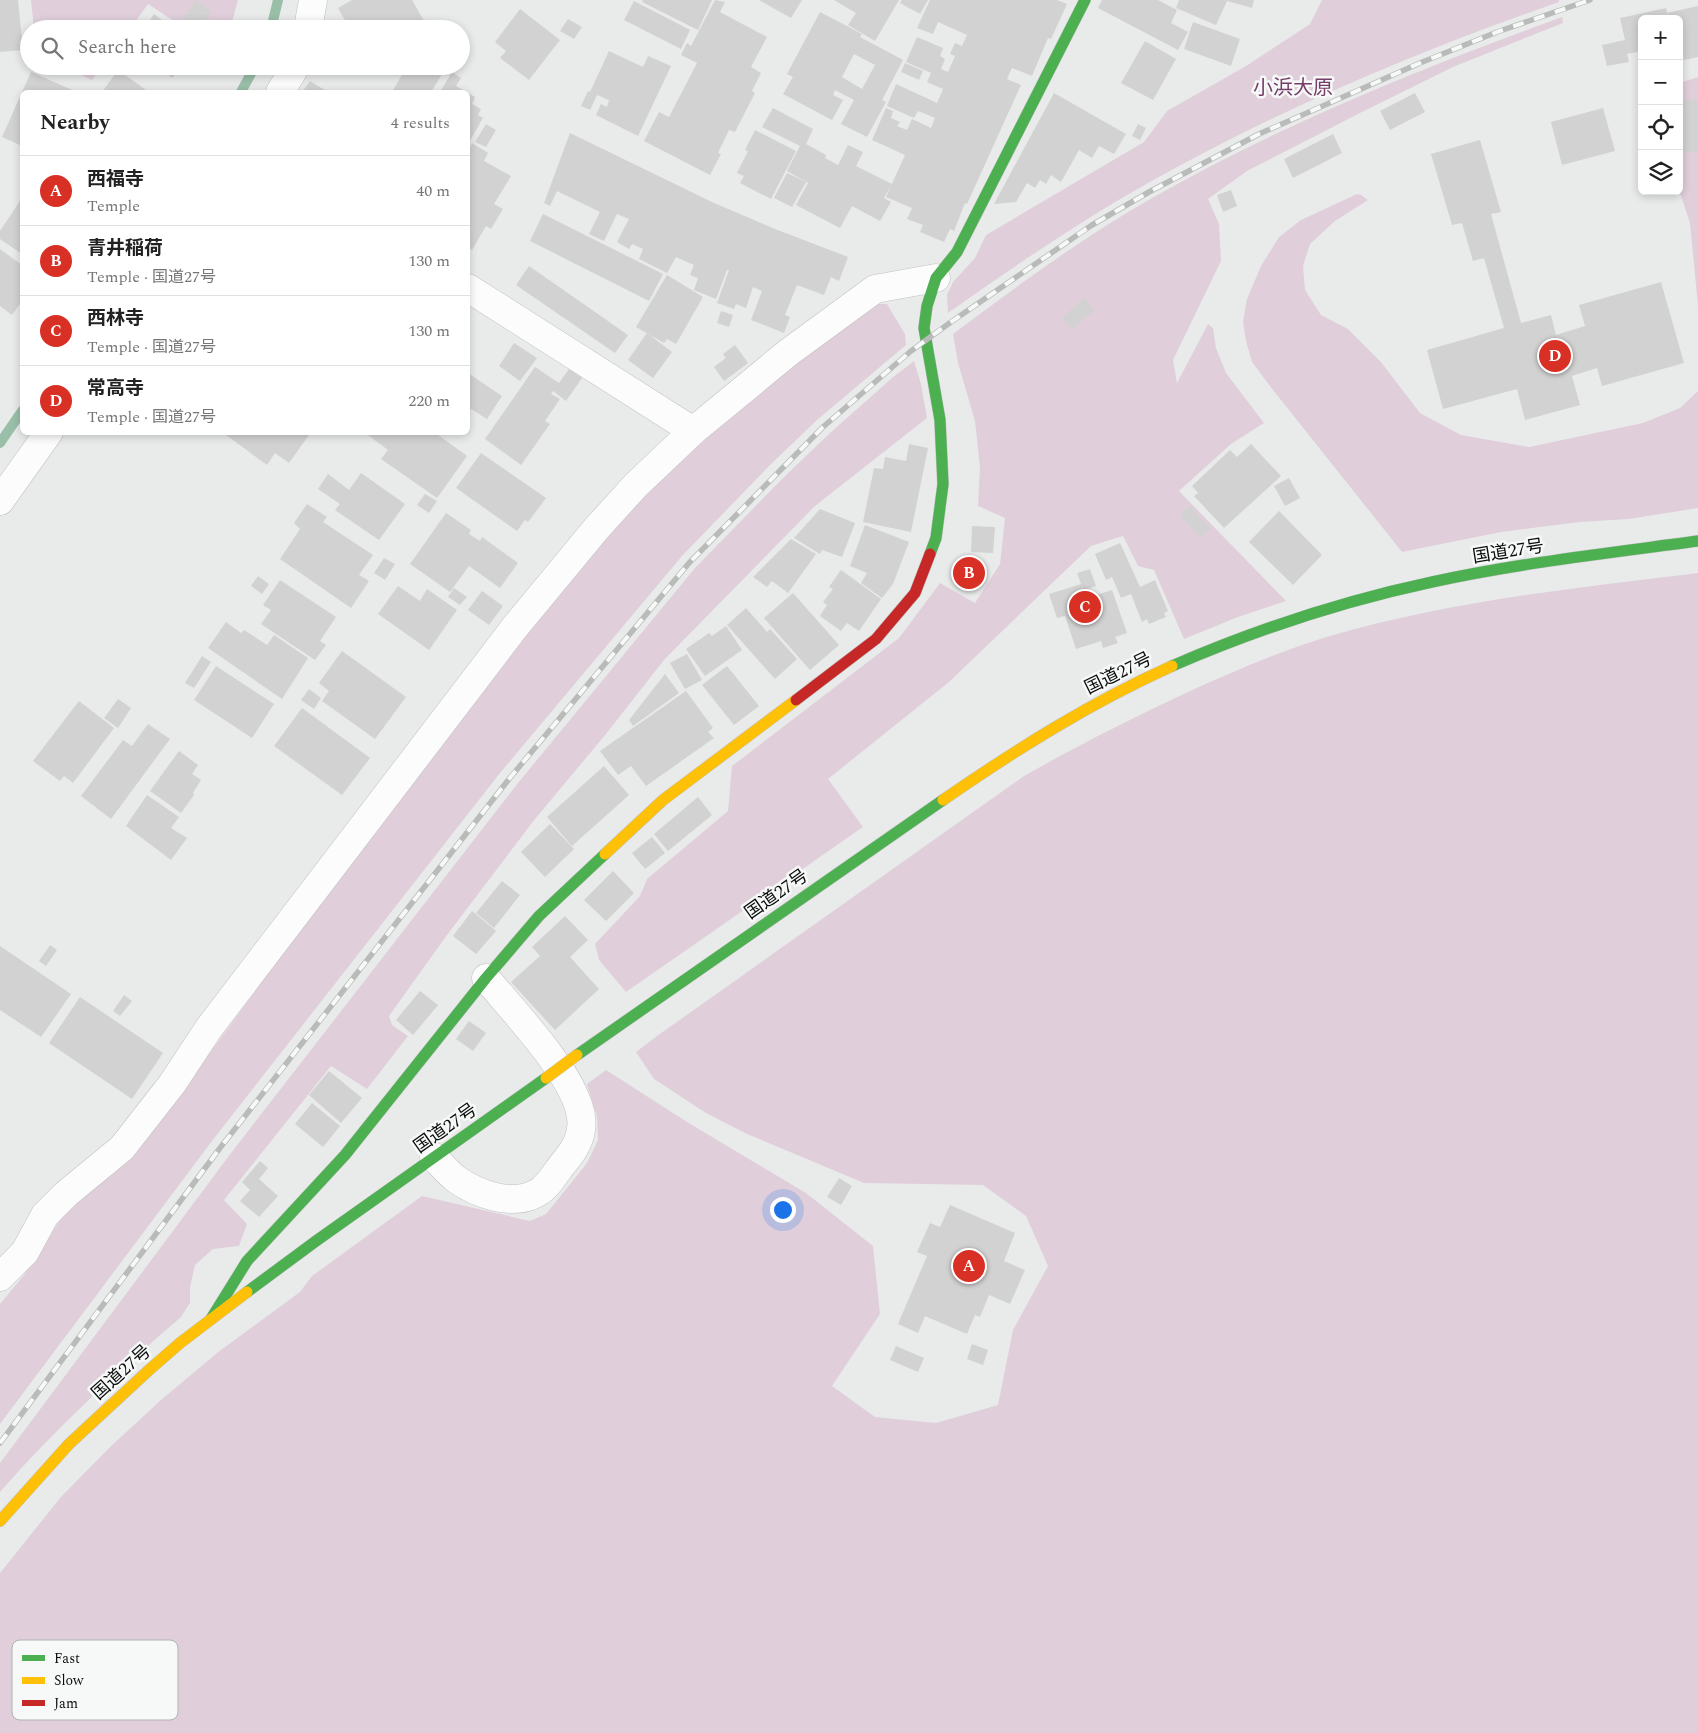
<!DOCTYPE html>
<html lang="en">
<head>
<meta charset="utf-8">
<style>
  body { margin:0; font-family:Spectral,"Noto Sans JP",serif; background:#f6f6f6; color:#222 }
  .controls { position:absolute; right:15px; top:15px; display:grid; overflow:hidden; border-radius:8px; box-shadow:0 2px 8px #0003 }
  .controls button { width:45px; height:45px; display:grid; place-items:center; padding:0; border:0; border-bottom:1px solid #e0e0e0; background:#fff; color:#222; font:25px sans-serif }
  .you { position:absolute; left:782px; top:1209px; width:18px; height:18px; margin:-12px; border:4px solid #fff; border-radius:50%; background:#1a73e8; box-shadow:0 0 0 8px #1a73e833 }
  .badge { display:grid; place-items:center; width:32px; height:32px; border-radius:50%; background:#d93025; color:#fff; font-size:16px; font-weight:700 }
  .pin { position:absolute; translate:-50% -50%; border:2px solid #fff; box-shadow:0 1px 5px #0006 }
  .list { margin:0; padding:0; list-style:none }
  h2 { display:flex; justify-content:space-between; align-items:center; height:65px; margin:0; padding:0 20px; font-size:21px }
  h2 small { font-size:16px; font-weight:400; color:#767676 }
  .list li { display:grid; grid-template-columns:32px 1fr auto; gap:15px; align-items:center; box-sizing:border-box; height:70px; padding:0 20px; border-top:1px solid #e0e0e0 }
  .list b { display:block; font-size:19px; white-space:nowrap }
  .list p { margin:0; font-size:16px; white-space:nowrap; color:#767676 }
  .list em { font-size:16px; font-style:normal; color:#767676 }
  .icon { flex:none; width:28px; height:28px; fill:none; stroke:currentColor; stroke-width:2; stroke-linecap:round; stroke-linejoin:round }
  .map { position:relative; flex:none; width:1698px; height:1733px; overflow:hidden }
  .search { position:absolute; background:#fff; box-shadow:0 2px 8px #0003; left:20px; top:20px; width:450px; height:55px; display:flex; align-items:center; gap:12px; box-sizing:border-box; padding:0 18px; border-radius:28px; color:#767676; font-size:19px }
  .panel { position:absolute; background:#fff; box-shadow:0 2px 8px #0003; left:20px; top:90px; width:450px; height:345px; border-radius:8px }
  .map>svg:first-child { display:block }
  .green { fill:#e0cfdb }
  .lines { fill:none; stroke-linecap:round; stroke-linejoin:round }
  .stream { stroke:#9abfa8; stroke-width:10 }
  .building { fill:#d1d2d1; fill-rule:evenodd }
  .street-casing { stroke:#c0c1c0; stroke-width:29 }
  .fast-casing { stroke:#c0c1c0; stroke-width:12 }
  .slow-casing { stroke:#c0c1c0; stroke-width:12 }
  .jam-casing { stroke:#c0c1c0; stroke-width:12 }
  .street { stroke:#fcfcfc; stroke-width:28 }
  .fast { stroke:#4caf50; stroke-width:11 }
  .slow { stroke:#ffc107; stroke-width:11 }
  .jam { stroke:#c62828; stroke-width:11 }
  .rail-casing { stroke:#b9baba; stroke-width:5.5 }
  .rail { stroke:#f6f9f7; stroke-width:4; stroke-dasharray:11; stroke-linecap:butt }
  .slow-bridge-casing { stroke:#c0c1c0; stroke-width:12; stroke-linecap:butt }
  .slow-bridge { stroke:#ffc107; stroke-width:11 }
  .labels { text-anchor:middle; stroke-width:5; stroke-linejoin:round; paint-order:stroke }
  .street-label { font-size:18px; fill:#0b0c0c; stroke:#f6f9f7 }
  .quarter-label { font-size:20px; fill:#763d6a; stroke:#f6f9f7 }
  .key { fill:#f6f9f7; stroke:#b0b2b0; stroke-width:1 }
  .key-label { font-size:14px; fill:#0b0c0c }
</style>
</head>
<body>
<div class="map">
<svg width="1698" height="1733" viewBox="0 0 1698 1733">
  <rect width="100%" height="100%" fill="#e9ebea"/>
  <!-- green -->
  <g class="green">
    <polygon points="31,0 238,0 230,29 186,29 148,4 130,29 34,29"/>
    <path d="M1322,0H1559V2C1418,51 1278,110 1148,183C1079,222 1013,267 948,313L947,295L953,282L975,258L986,235L1144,142L1167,111L1246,66L1310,24Z"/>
    <path d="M1562,17L1563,23L1453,67L1360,113L1247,171L1208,199L1219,224L1221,261L1173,360L1177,383L1208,324L1213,328L1216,348L1226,373L1264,423L1231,444L1179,491L1286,601L1238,617L1184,639L1154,570L1138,566L1123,536L1091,546L949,682L828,779L863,827L626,992L599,960L595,944L640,896L647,879L728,811L732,766L899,638L940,583L975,603L1000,564L1005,518L978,506L980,468L975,421L958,363L953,334C1017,286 1082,238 1152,198C1282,124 1422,68 1562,17Z"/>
    <polygon points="62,66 102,66 92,80"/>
    <polygon points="1698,77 1698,306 1690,223 1679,190 1679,83"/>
    <polygon points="1357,194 1361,195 1368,200 1335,221 1310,244 1303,266 1305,290 1321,315 1348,329 1381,362 1420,413 1461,435 1529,447 1643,423 1680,408 1698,391 1698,508 1629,519 1580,522 1501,532 1402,552 1273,390 1252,362 1246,341 1243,322 1247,299 1261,266 1279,237 1301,220"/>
    <polygon points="874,304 887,304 905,334 906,345 817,420 770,465 682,556 500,773 212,1141 0,1424 0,1304 24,1275 66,1211 180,1093 359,851 524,634 641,495 699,441 794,364"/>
    <path d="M914,361L921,384L927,418L815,506L664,660L606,734L535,819L447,935L389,1016L392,1025L408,1036L367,1089L331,1066L224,1200L247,1224L239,1246L213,1249L195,1265L190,1287V1303L181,1317C117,1372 56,1428 0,1492V1463L231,1153L518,783L695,568L783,478L830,433L892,378Z"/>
    <path d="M1698,573V1733H0V1573L60,1498L109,1448L161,1400L217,1353L300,1292L312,1276L422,1196L530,1221L546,1214L587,1163L598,1140L597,1117L587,1084L606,1070L687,1122L806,1193L873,1246L880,1314L832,1386L875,1417L936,1423L998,1405L1013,1330L1048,1266L1026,1216L983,1185L864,1183L747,1134L706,1113L654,1079L636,1052L657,1036L1024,776C1077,746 1130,719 1186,693C1232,672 1280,651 1330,636C1449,601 1575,588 1698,573Z"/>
  </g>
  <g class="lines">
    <!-- stream -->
    <g class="stream">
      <polyline points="271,29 278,0"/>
      <polyline points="241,92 255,66"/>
      <polyline points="0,443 22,411"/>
    </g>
  </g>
  <!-- building -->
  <g class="building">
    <polygon points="0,0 18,0 23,50 0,52"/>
    <polygon points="196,0 212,12 199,29 196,29 182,19"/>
    <polygon points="352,0 412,0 424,21 410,29 350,29 338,8"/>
    <polygon points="643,0 712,0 698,30 642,2"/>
    <polygon points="715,0 725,2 720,12 767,37 751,67 761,73 752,91 755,93 735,132 729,130 718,153 721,154 710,175 644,141 659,112 669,117 697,63 681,55 687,43 691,46"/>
    <polygon points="759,0 802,0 791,18"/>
    <polygon points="834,0 899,0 875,41 848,25 856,13"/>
    <polygon points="902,0 928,0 920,14 900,3"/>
    <polygon points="930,0 1057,0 1067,4 1051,39 1048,38 1032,76 1012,68 1007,79 1021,85 967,204 965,203 954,231 950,229 944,242 920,232 923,225 907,219 912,208 886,197 905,155 872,140 886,108 893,111 891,118 900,122 897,126 907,130 912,119 931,128 935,118 918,111 914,118 887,106 896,84 937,103 943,89 927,82 931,73 906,62 917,37 943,48 940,56 945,59 941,69 948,72 955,56 950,54 955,43 962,46 967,35 938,22 933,34 917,28"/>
    <polygon points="1102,0 1158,0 1177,10 1171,23 1188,32 1178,50 1098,8"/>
    <polygon points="1179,0 1254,0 1252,8 1227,1 1216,25 1176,8"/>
    <polygon points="634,1 690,30 681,49 624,20"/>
    <polygon points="1698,6 1698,57 1684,60 1683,56 1679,57 1679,19 1642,19 1642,51 1627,54 1629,62 1607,66 1602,45 1625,40 1620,18 1666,8 1667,13"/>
    <polygon points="520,9 560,40 529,80 500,58 506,51 495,42"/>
    <path d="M820,12L862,34L860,37L903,60L882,100L886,102L867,137L841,124L854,100L835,90L833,95L843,100L832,120L783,94L793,77L787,74ZM854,54L875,65L862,89L842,77Z"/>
    <polygon points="154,14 174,29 144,29"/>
    <polygon points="568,19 582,27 574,39 560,31"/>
    <polygon points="1193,22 1240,39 1231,66 1184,49"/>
    <polygon points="1145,41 1176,59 1153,100 1121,83"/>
    <polygon points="609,51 643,67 648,56 671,66 638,136 596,115 601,104 607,107 609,100 597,95 590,110 581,106 588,91 590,92"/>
    <polygon points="905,63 923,71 919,80 901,72"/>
    <polygon points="157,66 181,66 172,78"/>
    <polygon points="407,66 435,66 444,71 431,92 392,92"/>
    <polygon points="118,70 149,92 102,92"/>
    <polygon points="31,72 77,92 22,92 22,146 2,137"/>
    <polygon points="452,72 461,78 456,86 467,92 440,92"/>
    <polygon points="310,81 328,92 302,92"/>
    <polygon points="468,93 475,97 472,104 481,109 478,115 483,118 468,144"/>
    <polygon points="1054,93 1126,134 1114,154 1099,146 1092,158 1079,150 1061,182 1051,175 1046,184 1040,180 1035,188 1027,183 1016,202 994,204"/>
    <polygon points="1415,93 1425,112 1390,130 1380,111"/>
    <polygon points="1698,99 1698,151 1679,153 1679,101"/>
    <polygon points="773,108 813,129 806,144 826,155 825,158 838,165 848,145 863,152 856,166 892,184 884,198 891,202 880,221 852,206 840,228 796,205 808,183 787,171 800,146 762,127"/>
    <polygon points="1603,108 1615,151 1562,165 1551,122"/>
    <polygon points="486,124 496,130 486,147 475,142"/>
    <polygon points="1138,124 1146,128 1140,140 1132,136"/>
    <polygon points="755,130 796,151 771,199 740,183 744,176 737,173 748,151 745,150"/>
    <polygon points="570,133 714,203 775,229 848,257 839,281 831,277 824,295 797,285 785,315 790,317 784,333 751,320 762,291 753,287 746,308 736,304 734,309 717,303 729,270 727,270 716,299 694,290 698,278 690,275 694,265 676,257 667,273 639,259 643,249 632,244 629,249 617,242 629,219 617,214 604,241 589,234 600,212 557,191 550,206 544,203"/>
    <polygon points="1333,134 1342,153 1293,178 1284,159"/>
    <polygon points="1480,140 1501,212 1491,214 1521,323 1551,315 1556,335 1585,326 1579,305 1661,282 1684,363 1602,386 1597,368 1572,376 1580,405 1525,420 1517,389 1443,409 1427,350 1504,328 1484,258 1473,261 1462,223 1452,225 1431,154"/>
    <polygon points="472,143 488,153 484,161 511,176 494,204 503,209 491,229 486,226 472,250 468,247 468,151"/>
    <polygon points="787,173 806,182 792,207 774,198"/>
    <polygon points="1231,190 1237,206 1223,212 1217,195"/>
    <polygon points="22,198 22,254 0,239 0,231"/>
    <polygon points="543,214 663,274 649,301 530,241"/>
    <polygon points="0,249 22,265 22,301 12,315 0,306"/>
    <polygon points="529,266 628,335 615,353 516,285"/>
    <polygon points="667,275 703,297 676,344 667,339 664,343 636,327"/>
    <polygon points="1084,298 1094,310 1072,329 1062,318"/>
    <polygon points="721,311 733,315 729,327 717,323"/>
    <polygon points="647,333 672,352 653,378 628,360"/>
    <polygon points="514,343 537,358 520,381 499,366"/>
    <polygon points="735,345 748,363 724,381 714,367 726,358 723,354"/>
    <polygon points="535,367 559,383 569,369 582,378 566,401 553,391 551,394 560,399 545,421 550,424 521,465 485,439"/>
    <polygon points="468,373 502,396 487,419 471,409 468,414"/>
    <polygon points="222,432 306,432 309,435 289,463 275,453 267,465"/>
    <polygon points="364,432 434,432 467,456 437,498 381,459 388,450"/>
    <polygon points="909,444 928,448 911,532 863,522 874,468 883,469 885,457 906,461"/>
    <polygon points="1251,444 1281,476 1224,528 1194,496 1198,493 1192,486 1230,450 1237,457"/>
    <polygon points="481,453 546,498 528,522 525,520 517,531 456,488"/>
    <polygon points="361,473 405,504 379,540 335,510 340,504 318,489 328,474 349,490"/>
    <polygon points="1289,478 1300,498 1285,506 1274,486"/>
    <polygon points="425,494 437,501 429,513 417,505"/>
    <polygon points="307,504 327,517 323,522 373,555 359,575 369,581 351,608 280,559 300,529 294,523"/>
    <polygon points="1190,506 1210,528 1200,537 1180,515"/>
    <polygon points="820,509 855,523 842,557 822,550 820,554 794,538"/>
    <polygon points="1279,511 1322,555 1293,585 1249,542"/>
    <polygon points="446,513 471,530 469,534 480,541 482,537 518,563 500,588 469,566 450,592 410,564"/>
    <polygon points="865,525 909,542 893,584 882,598 861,583 867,573 850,566"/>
    <polygon points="972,526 995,527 993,553 971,552"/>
    <polygon points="791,539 816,554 788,593 772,581 767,587 753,577"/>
    <polygon points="1120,543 1140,587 1155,580 1168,611 1164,613 1166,617 1149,624 1147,619 1142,622 1131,594 1121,598 1112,577 1106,580 1095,554"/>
    <polygon points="384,558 395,564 385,580 374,573"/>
    <polygon points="968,560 980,564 970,586 959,581"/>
    <polygon points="1090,569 1096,586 1085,590 1087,598 1112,590 1127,633 1115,637 1118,643 1103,648 1101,641 1076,649 1065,616 1057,618 1049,594 1081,584 1077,573"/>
    <polygon points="841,570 881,599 859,631 847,623 841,631 820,616 827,605 823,602 833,589 829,587"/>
    <polygon points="258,576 269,584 262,594 251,586"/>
    <polygon points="280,580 336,617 320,641 326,645 315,660 261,624 271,610 263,605"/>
    <polygon points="398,586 420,601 427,589 457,610 429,650 378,614"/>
    <polygon points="454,588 467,597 460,605 448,597"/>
    <polygon points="482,591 503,606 489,625 468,610"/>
    <polygon points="793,593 839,645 810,670 764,618"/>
    <polygon points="746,608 767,632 770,629 797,659 775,679 727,625"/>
    <polygon points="226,622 241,633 244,630 267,645 274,635 308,658 282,699 208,648"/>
    <polygon points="726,626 742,650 705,676 686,649 709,633 712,636"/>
    <polygon points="342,651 406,697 375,739 322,701 329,691 319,683"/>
    <polygon points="687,654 702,680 685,689 670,663"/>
    <polygon points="202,656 211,662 194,688 185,683"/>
    <polygon points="216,666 274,704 252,738 194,700"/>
    <polygon points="727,666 759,706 734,725 702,685"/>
    <polygon points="665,674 679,693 633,726 629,720"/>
    <polygon points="309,689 321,698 314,709 301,700"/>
    <polygon points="686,691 713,728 708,732 714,738 646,786 631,766 618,775 600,751"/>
    <polygon points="118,699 131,708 118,728 104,718"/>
    <polygon points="79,701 114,728 73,783 64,776 60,781 33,761"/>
    <polygon points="302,708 370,758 342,795 274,746"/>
    <polygon points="148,724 170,739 111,819 81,796 123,740 132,746"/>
    <polygon points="179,751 198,765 192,774 201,780 193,793 194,795 181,813 150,791"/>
    <polygon points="604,766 629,795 572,846 547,817"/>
    <polygon points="147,795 179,817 171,828 187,838 171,860 126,826"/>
    <polygon points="698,797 712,815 668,851 654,834"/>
    <polygon points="550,824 574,849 545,877 521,852"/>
    <polygon points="652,837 665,853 645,869 632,853"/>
    <polygon points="613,871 634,893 606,921 584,900"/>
    <polygon points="502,881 520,895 494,928 476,913"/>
    <polygon points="472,911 496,931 476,954 453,936"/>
    <polygon points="565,916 588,940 570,957 599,989 555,1030 511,982 540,956 532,947"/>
    <polygon points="50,945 57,950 46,966 39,961"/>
    <polygon points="0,946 71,994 41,1037 0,1010"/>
    <polygon points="420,991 438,1005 413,1035 396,1020"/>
    <polygon points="124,995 132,1001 120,1016 113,1011"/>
    <polygon points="80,997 163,1053 132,1099 49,1043"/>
    <polygon points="469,1021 486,1033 473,1051 456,1039"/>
    <polygon points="329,1071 362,1098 341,1123 309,1095"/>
    <polygon points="312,1103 340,1126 323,1147 295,1124"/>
    <polygon points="260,1161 268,1168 259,1179 278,1196 259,1217 240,1201 250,1190 242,1182"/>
    <polygon points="839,1178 852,1186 841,1205 827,1197"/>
    <polygon points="950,1205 1015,1233 1004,1261 1025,1270 1010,1304 989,1295 980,1317 975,1315 967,1334 925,1316 918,1333 898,1324 927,1256 917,1252 930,1223 940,1227"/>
    <polygon points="972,1344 988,1350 983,1365 967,1359"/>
    <polygon points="896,1346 924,1358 918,1372 890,1360"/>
  </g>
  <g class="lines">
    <defs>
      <g id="street">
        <polyline points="308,29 313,0"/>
        <polyline points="280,92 296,66"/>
        <polyline points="468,288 693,431"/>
        <polyline points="0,501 49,432"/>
        <path d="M434,1157C441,1164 448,1173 456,1179C477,1194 512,1207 537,1193C547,1188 555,1174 562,1165C574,1151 584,1136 581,1117C576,1076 513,1011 486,978"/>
        <polyline points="0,1277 25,1252 45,1215 66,1194 122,1148 172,1084 209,1028 515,627 596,529 636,485 693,431 789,352 875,289 936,278"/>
      </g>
      <g id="fast">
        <polyline points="930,554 936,538 943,484 940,420 924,328 927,306 936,278 957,252 1085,0"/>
        <path d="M1172,666C1255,630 1343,601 1432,582C1520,563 1609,553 1698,541"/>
        <polyline points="577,1055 943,800"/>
        <polyline points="247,1292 316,1241 546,1078"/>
        <polyline points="211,1319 247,1261 345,1155 486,978 539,916 605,854"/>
      </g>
      <g id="slow">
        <path d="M943,800C1017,749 1090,703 1172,666"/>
        <polyline points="605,854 663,800 796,700"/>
        <polyline points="0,1521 69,1444 149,1370 180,1343 247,1292"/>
      </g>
      <polyline id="jam" points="796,700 876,639 915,593 930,554"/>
    </defs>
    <!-- street casing -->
    <use href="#street" class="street-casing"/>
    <!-- fast casing -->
    <use href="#fast" class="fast-casing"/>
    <!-- slow casing -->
    <use href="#slow" class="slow-casing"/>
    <!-- jam casing -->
    <use href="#jam" class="jam-casing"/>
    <!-- street -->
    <use href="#street" class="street"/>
    <!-- fast -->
    <use href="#fast" class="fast"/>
    <!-- slow -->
    <use href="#slow" class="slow"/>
    <!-- jam -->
    <use href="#jam" class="jam"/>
    <defs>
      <polyline id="rail" points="0,1443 220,1148 509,779 689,563 823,427 911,351 951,322 1092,225 1149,192 1259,134 1420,63 1497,32 1590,0"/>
    </defs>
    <!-- rail casing -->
    <use href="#rail" class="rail-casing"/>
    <!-- rail -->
    <use href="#rail" class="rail"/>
    <defs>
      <polyline id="slow-bridge" points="546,1078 577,1055"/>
    </defs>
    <!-- slow-bridge casing -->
    <use href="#slow-bridge" class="slow-bridge-casing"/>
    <!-- slow-bridge -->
    <use href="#slow-bridge" class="slow-bridge"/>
  </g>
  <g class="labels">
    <!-- street labels -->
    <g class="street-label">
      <text transform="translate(1508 551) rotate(-9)" y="6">国道27号</text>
      <text transform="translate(1118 673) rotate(-26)" y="6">国道27号</text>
      <text transform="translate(776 894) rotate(-35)" y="6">国道27号</text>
      <text transform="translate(445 1128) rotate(-35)" y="6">国道27号</text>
      <text transform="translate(121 1372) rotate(-42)" y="6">国道27号</text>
    </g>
    <!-- quarter labels -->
    <g class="quarter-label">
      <text x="1293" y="94">小浜大原</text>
    </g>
  </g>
  <!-- legend -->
  <rect x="12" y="1640" width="166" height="80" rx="8" class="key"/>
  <rect x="22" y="1655" width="23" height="6" fill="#4caf50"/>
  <rect x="22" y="1677" width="23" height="7" fill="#ffc107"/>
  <rect x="22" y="1700" width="23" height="6" fill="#c62828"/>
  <g class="key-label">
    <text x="54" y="1663">Fast</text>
    <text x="54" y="1685">Slow</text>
    <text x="54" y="1708">Jam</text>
  </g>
</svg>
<div class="controls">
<button>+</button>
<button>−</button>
<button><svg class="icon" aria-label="locate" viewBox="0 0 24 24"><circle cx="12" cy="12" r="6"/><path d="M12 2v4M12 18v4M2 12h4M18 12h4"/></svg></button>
<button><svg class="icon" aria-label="layers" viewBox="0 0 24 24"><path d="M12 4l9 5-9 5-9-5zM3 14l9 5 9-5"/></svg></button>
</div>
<div class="you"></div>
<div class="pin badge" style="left:969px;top:1266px">A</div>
<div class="pin badge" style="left:969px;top:573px">B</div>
<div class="pin badge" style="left:1085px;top:607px">C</div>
<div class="pin badge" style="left:1555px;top:356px">D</div>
<div class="search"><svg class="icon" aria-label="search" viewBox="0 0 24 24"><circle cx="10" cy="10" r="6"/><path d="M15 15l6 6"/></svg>Search here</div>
<section class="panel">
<h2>Nearby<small>4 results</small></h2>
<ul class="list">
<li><span class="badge">A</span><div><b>西福寺</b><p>Temple</p></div><em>40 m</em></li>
<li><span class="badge">B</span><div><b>青井稲荷</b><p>Temple · 国道27号</p></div><em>130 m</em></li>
<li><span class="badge">C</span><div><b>西林寺</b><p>Temple · 国道27号</p></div><em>130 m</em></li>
<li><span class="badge">D</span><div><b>常高寺</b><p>Temple · 国道27号</p></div><em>220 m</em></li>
</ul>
</section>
</div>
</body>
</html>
